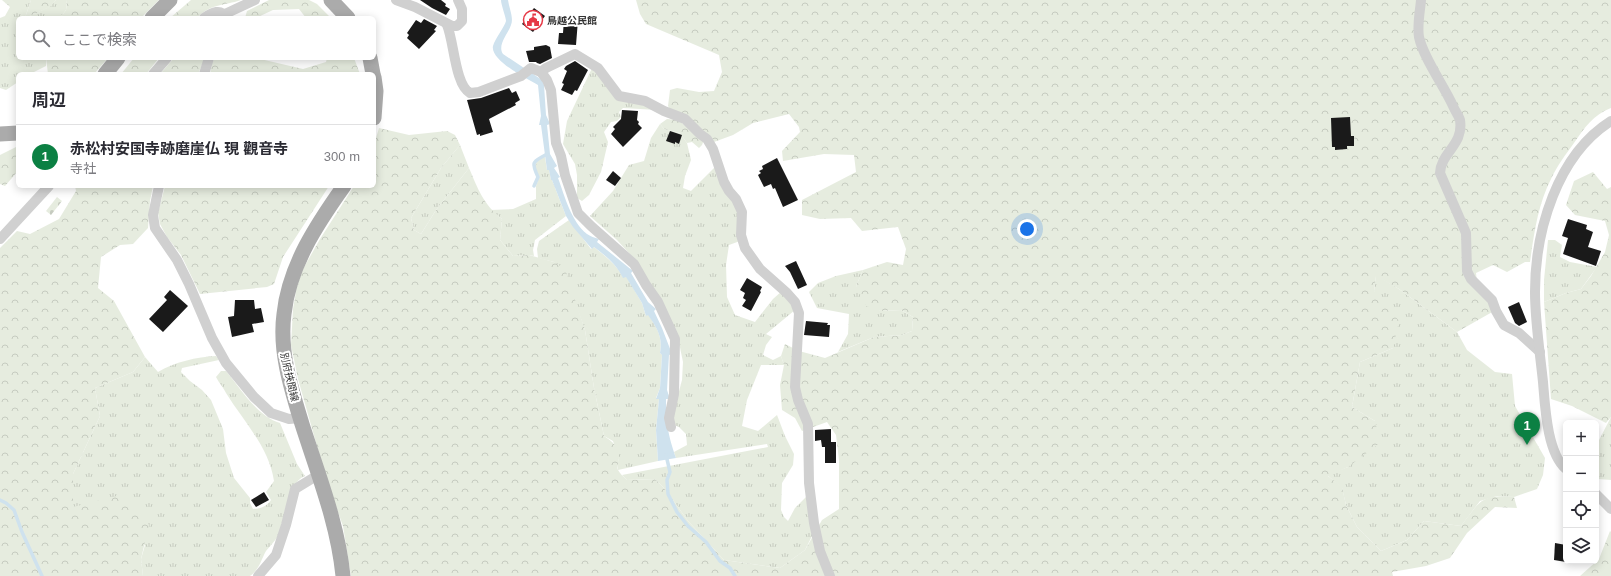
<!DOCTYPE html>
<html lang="ja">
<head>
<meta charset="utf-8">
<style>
  body { margin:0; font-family:Arial,"Noto Sans JP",sans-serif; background:#f7f7f7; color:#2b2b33 }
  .controls { position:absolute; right:12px; bottom:12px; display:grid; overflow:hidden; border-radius:6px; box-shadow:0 2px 10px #0003 }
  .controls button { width:36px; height:36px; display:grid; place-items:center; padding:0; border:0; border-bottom:1px solid #e1e1e2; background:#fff; color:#2b2b33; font:20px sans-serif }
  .you { position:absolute; left:1027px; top:229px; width:14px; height:14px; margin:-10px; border:3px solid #fff; border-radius:50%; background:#1a73e8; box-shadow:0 0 0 6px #1a73e833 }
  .badge { display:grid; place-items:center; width:26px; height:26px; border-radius:50%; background:#0b8043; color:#fff; font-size:13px; font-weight:700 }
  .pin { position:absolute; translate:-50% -33px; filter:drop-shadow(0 1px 2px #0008) }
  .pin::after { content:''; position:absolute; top:21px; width:14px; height:12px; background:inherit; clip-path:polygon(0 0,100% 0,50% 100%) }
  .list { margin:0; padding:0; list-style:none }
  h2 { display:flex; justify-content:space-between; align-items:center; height:52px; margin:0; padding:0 16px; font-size:17px }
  h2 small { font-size:13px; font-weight:400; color:#7c7c81 }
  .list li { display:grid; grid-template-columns:26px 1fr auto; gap:12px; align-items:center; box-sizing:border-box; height:64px; padding:0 16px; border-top:1px solid #e1e1e2 }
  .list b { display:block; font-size:15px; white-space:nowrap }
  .list p { margin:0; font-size:13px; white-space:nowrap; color:#7c7c81 }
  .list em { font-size:13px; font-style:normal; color:#7c7c81 }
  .icon { flex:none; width:22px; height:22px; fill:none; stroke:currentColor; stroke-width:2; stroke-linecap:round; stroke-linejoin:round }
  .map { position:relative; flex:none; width:1611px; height:576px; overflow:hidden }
  .search { position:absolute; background:#fff; box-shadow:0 2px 10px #0003; left:16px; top:16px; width:360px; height:44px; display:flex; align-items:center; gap:10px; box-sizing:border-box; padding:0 14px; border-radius:6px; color:#7c7c81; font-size:15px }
  .panel { position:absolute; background:#fff; box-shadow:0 2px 10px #0003; left:16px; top:72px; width:360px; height:116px; border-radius:6px }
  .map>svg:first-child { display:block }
  .grass { fill:url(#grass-tufts) }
  .forest { fill:url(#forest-crowns) }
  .cemetery { fill:url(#cemetery-stones) }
  .water { fill:#cfe2ee }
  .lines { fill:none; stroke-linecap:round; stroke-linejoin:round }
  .stream { stroke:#cfe2ee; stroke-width:3.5 }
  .building { fill:#1a1a1a }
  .street { stroke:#d0d0d0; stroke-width:10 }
  .primary { stroke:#ababab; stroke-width:15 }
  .labels { text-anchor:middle; stroke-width:4; stroke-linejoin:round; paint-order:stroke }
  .poi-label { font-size:10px; font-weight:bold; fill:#333; stroke:#fff; text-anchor:start }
  .street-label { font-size:10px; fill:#333; stroke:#fff }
</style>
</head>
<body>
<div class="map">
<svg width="1611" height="576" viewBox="0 0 1611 576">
  <defs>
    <pattern id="grass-tufts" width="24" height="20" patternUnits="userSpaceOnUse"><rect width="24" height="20" fill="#e6ecdf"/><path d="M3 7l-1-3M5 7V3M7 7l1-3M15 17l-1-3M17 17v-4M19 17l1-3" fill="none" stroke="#c6cbc0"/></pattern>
    <pattern id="forest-crowns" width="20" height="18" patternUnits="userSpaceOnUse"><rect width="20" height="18" fill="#e6ecdf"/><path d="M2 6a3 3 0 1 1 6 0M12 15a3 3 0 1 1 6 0" fill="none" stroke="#c6cbc0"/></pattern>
    <pattern id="cemetery-stones" width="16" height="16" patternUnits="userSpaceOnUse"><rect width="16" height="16" fill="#e6ecdf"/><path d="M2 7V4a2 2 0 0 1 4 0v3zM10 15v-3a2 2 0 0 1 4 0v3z" fill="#c6cbc0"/></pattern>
  </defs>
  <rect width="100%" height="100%" fill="#fff"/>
  <!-- grass -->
  <g class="grass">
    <polygon points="2,0 31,0 25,18 49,7 56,0 67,0 66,10 60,18 18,18 18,58 46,58 46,66 30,74 18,74 18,82 6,90 0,88 0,18 5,16 10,7"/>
    <polygon points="592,68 606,84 657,110 623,108 619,112 621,117 617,121 611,122 604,132 608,142 601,172 589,195 582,201 577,198 577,175 575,164 563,144 567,121"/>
    <polygon points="660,124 664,129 680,133 687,143 691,160 685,176 683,188 691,191 716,166 739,213 740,241 729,245 726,265 727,297 735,315 755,322 773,299 782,291 795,310 766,334 772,337 766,345 763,355 773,360 781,356 784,365 761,365 747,400 742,426 758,431 777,415 785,436 794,454 793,465 782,483 781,510 784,517 788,521 795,508 808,495 813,534 805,550 780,568 724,560 688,521 665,489 655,479 627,480 622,475 768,447 767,444 676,458 674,452 687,445 686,434 679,427 674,425 673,414 682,380 683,362 678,338 638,263 617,240 590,216 613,191 629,165 644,161 651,138"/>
    <polygon points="460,145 469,168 436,210 421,234 414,230 411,218 441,168"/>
    <polygon points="545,157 547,170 549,169 551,180 552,180 566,216 535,240 533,250 534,256 529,255 513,256 500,240 502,219 490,210 513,209 536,199 536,186 539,177 535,169 536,160"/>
    <path d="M569,220L591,249L594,247C605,256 616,264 623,277L626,276L642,303L646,316L648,314C657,328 663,337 660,353L662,355L660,388L656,398L659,399L656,430L658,461L618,470L617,464L619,459L613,441L604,436L594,388L585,330L575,302L554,262L538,258L537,249L539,241Z"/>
    <polygon points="1548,240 1555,240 1562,245 1560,257 1570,262 1597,267 1581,289 1566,293 1544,302 1544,280"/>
    <polygon points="863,270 856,286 880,311 901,310 913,317 912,331 902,335 874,337 838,352 848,334 849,314 817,308 809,292 818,283 836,276"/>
    <polygon points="1376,275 1399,289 1457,332 1467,350 1495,372 1512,374 1515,406 1545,458 1543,475 1537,489 1514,497 1497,496 1480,501 1461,526 1424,521 1407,540 1381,551 1357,527 1346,505 1342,488 1327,475 1348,467 1375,421 1352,407 1360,362 1393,348 1374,291"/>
    <path d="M216,356L219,360L182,368L181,372L190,381L202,390L211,400L223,429L226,453L234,478L250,498V503L253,509C261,509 267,506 271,500L266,492L274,481C269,447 244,422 226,393C223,387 219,383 216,377L221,371H226C241,389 257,416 280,423L297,464L305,476C287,483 285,519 278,536C275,541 270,546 266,551C261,560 259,570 250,576H143L141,559L145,545L72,507L73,474L100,416L95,388L133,372L145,357L158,372C174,362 197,357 216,356Z"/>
    <polygon points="1611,417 1611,480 1598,479 1598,442"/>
  </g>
  <!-- forest -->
  <g class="forest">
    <polygon points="31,0 56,0 50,7 25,18"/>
    <polygon points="67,0 159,0 141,18 60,18 66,10"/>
    <path d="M191,0H241C224,6 211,3 197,18H170Z"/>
    <polygon points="269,0 309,0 317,4 331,18 306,18 299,9 273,10 258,17 245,18 247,11"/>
    <path d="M636,0H1611V108C1593,115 1585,127 1574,143C1566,154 1557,166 1551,179C1538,204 1534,234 1530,262H1525L1507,272L1493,265L1476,273L1477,283L1494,311L1457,332L1399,289L1376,276L1374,291L1399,321L1393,348L1360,362L1352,407L1375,421L1380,443L1348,467L1328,476L1342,487L1346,505L1357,527L1381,551L1407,540L1424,521L1461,526C1480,501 1481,494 1514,497L1517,508L1495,507L1467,533L1450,558L1426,566L1392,572L1393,576H351L343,526L328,485L298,379L291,345L293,309L297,286L303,269L320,239L354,186H374V145L379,128L409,135L447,131L455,135L460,145L441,168L411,218L414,230L421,234L436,210L469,168C478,189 483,204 502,219L500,240L513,256L529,255L554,262L565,269L585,330L594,388L604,436C612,441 619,447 619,458C619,462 616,466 618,470C620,474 624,477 627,480L655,479L665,489L688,521L724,560L780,568L805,550L822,520L839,509V460L836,435L827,422L802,431L795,418L782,410L780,385L784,365L781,356L785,344L799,351L825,358L874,337L902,335L912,331L913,317L901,310L880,311L866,306L856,286L863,270L887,262L903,265L906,249L898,227L862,231L851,218L820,219L802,215V200L856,172L854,155L824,154L783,161L782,151L800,132L799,127L789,114L753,123L733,135L714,142L671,111L668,106L670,90L677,88L699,92L714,91L722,72L719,55L646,24L640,14Z"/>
    <polygon points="46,58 108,58 94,74 48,74"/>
    <polygon points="134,58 159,58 146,74 121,74"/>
    <polygon points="174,58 205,58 198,74 160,74"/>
    <polygon points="215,58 256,58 303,69 326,62 327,58 354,58 360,74 210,74 212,63"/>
    <polygon points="667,119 678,120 704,140 702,145 699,148 692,142 687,143 680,133 664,129 660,124"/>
    <polygon points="18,146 18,171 5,186 0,184 0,155"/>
    <polygon points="1593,172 1607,189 1611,187 1611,417 1606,423 1572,406 1551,399 1544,302 1566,293 1581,289 1591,276 1605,252 1609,235 1605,221 1575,215 1566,205 1574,181"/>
    <polygon points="75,186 153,186 150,201 148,228 133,244 120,245 101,257 98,288 114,301 145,357 133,372 95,388 100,416 73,474 73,507 121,495 135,505 149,525 141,559 143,576 0,576 0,248 17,231 30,234 59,219 76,191"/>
    <polygon points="165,186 329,186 283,257 274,284 267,287 200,294 181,255 167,237 160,224 158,213"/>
    <polygon points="1610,531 1611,532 1611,576 1580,576 1599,559"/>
  </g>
  <!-- cemetery -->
  <polygon class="cemetery" points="57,197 62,201 51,215 46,211"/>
  <!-- water -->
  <path class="water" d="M501,0H508C509,8 514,18 511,25C508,34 497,45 503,54L542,80L544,85L546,115L550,124L547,125L550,154L557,166L554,168L560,177L558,178C565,197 571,221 587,234C590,236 595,238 599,239L597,242L633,271L631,273L648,302L656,309L654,311L662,328L672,354L669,355L667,390L670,399H666C666,423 668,435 676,458L658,461L656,430L659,399H656L660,388L662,355L660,353C663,337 657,328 648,315L646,316L642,303L626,277L623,278C616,264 606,256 594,247L592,249L573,227L566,216L552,180H551L549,170H547L541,125H539L541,116L538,85C527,79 490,60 493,46C495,39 505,26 506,21C506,17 501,5 501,0Z"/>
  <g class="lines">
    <!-- stream -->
    <g class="stream">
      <path d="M534,186L538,177C530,160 534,162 547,154"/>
      <polyline points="666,455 670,472 667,480 668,494 677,512 688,526 706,542 720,561 730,568 735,576"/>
      <polyline points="0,500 6,503 14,510 22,532 42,576"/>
    </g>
  </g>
  <!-- building -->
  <g class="building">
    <polygon points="420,0 441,0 446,4 445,6 450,9 446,15 432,8"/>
    <polygon points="534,8 545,16 533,32 522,24"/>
    <polygon points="424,19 437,26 434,30 436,31 419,49 407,38 409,35 407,33 416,20 421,23"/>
    <polygon points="564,19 578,20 576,45 558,44 559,33 563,33"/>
    <polygon points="546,45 550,47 552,58 540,64 537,63 536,62 529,62 526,51 534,50 534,47"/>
    <polygon points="575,61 588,70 577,91 575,90 572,95 561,90 564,84 562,83 567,71 564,69 566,66"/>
    <polygon points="509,88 512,93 516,91 520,100 515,103 516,105 489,119 493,132 480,136 480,134 477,135 467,100 481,98"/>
    <polygon points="622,110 638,111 637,120 639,122 638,124 642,128 623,147 611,134 615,129 613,127 621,119"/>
    <polygon points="1350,117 1351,136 1354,136 1354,146 1347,146 1347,149 1335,150 1335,147 1332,147 1331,118"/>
    <polygon points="670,131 682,135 679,144 675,142 675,144 666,141"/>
    <polygon points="777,158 798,200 783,207 775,188 773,189 771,184 764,187 758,175 761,173 759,171 763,169 762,166"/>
    <polygon points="613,171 621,178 615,186 606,180"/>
    <polygon points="1568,219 1587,225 1586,229 1593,232 1588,247 1601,251 1596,266 1563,254 1568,238 1562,236"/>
    <polygon points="796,261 807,285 798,289 790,272 785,266"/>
    <polygon points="747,278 762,287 760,291 761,292 751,311 742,306 746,300 743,298 745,293 740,290"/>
    <polygon points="170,290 188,306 163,332 149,319 167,300 164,297"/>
    <polygon points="235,300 254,300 255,309 261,308 264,322 252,324 254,332 232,337 228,317 234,316"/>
    <polygon points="1519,302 1527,322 1519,326 1515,323 1508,307"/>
    <polygon points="806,321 828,323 827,325 830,325 829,337 804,335"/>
    <polygon points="831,429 831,442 836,442 836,463 825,463 825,447 822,447 821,440 815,441 815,430"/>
    <polygon points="264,492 269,500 256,507 251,500"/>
    <polygon points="1555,543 1566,545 1566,562 1554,560"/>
  </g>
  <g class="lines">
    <!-- street -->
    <g class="street">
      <polyline points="396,0 415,7 452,26 457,26 462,21 462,9 458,0"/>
      <path d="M1421,0C1420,12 1417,26 1419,37C1423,57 1444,86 1453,106C1455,111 1459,116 1460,120C1464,145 1441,152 1440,173L1466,233L1467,271L1471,279L1492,300L1496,311L1504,325L1519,333L1540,352"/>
      <polyline points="225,14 255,0"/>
      <path d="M204,18C212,12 221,8 227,18"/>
      <path d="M447,25C454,41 455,85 470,93L479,92L521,76L531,68L541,72L546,68L575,54L598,68L619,96L645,101L664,111L685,119L700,134L707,139L713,149L724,182L729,191L736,199L742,212L741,235L745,248L760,269L787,293L795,302L799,313L795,387L798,400L808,424L809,483L814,523L820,551L830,576"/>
      <polyline points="541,72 547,80 551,90 556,143 561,156 565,175 578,213 591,226 634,264 646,285 658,302 675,339 674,394 669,418 671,427"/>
      <polyline points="153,74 167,58"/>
      <polyline points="204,74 209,58"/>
      <polyline points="159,186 153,215 155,228 177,260 189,284 212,338 226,363 254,397 271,413 289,419 300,418"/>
      <polyline points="0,239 49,186"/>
      <path d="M1566,469C1547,453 1545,406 1543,382C1540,353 1535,321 1535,292C1535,231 1557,155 1611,121"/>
      <polyline points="1596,494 1611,509"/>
      <polyline points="258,576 276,555 286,525 295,489 318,475"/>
    </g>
    <!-- primary -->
    <g class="primary">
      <polyline points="331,0 348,18"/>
      <polyline points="152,18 170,0"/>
      <polyline points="370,58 373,74"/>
      <polyline points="105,74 118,58"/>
      <polyline points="374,77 376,91 374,118"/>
      <polyline points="0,134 18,133"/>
      <path d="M343,576C338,524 318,474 302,424C291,388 279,351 284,314C289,266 317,224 344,186"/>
    </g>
  </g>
  <!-- icons -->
  <defs>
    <symbol id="civic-ring" viewBox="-11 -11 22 22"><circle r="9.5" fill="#fff" stroke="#e63946" stroke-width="1.5"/><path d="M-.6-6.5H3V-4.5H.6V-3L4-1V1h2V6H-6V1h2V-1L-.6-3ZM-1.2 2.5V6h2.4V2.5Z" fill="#e63946"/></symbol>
  </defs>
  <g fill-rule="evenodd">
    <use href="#civic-ring" x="522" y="9" width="22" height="22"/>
  </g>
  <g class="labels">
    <!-- poi labels -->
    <g class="poi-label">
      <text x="547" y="24">鳥越公民館</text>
    </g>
    <!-- street labels -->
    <g class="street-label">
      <text transform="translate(290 377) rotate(77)" y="4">別府挾間線</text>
    </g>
  </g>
</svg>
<div class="controls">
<button>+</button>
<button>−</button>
<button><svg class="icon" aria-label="locate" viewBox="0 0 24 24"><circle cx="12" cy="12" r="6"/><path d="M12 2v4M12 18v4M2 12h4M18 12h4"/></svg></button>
<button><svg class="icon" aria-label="layers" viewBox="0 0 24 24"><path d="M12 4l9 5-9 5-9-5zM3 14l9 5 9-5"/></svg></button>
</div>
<div class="you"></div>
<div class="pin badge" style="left:1527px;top:445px">1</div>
<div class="search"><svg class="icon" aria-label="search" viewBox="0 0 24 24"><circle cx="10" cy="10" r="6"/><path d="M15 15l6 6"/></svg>ここで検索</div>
<section class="panel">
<h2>周辺<small></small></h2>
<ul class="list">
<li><span class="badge">1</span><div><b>赤松村安国寺跡磨崖仏 現 觀音寺</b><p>寺社</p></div><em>300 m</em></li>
</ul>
</section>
</div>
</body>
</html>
